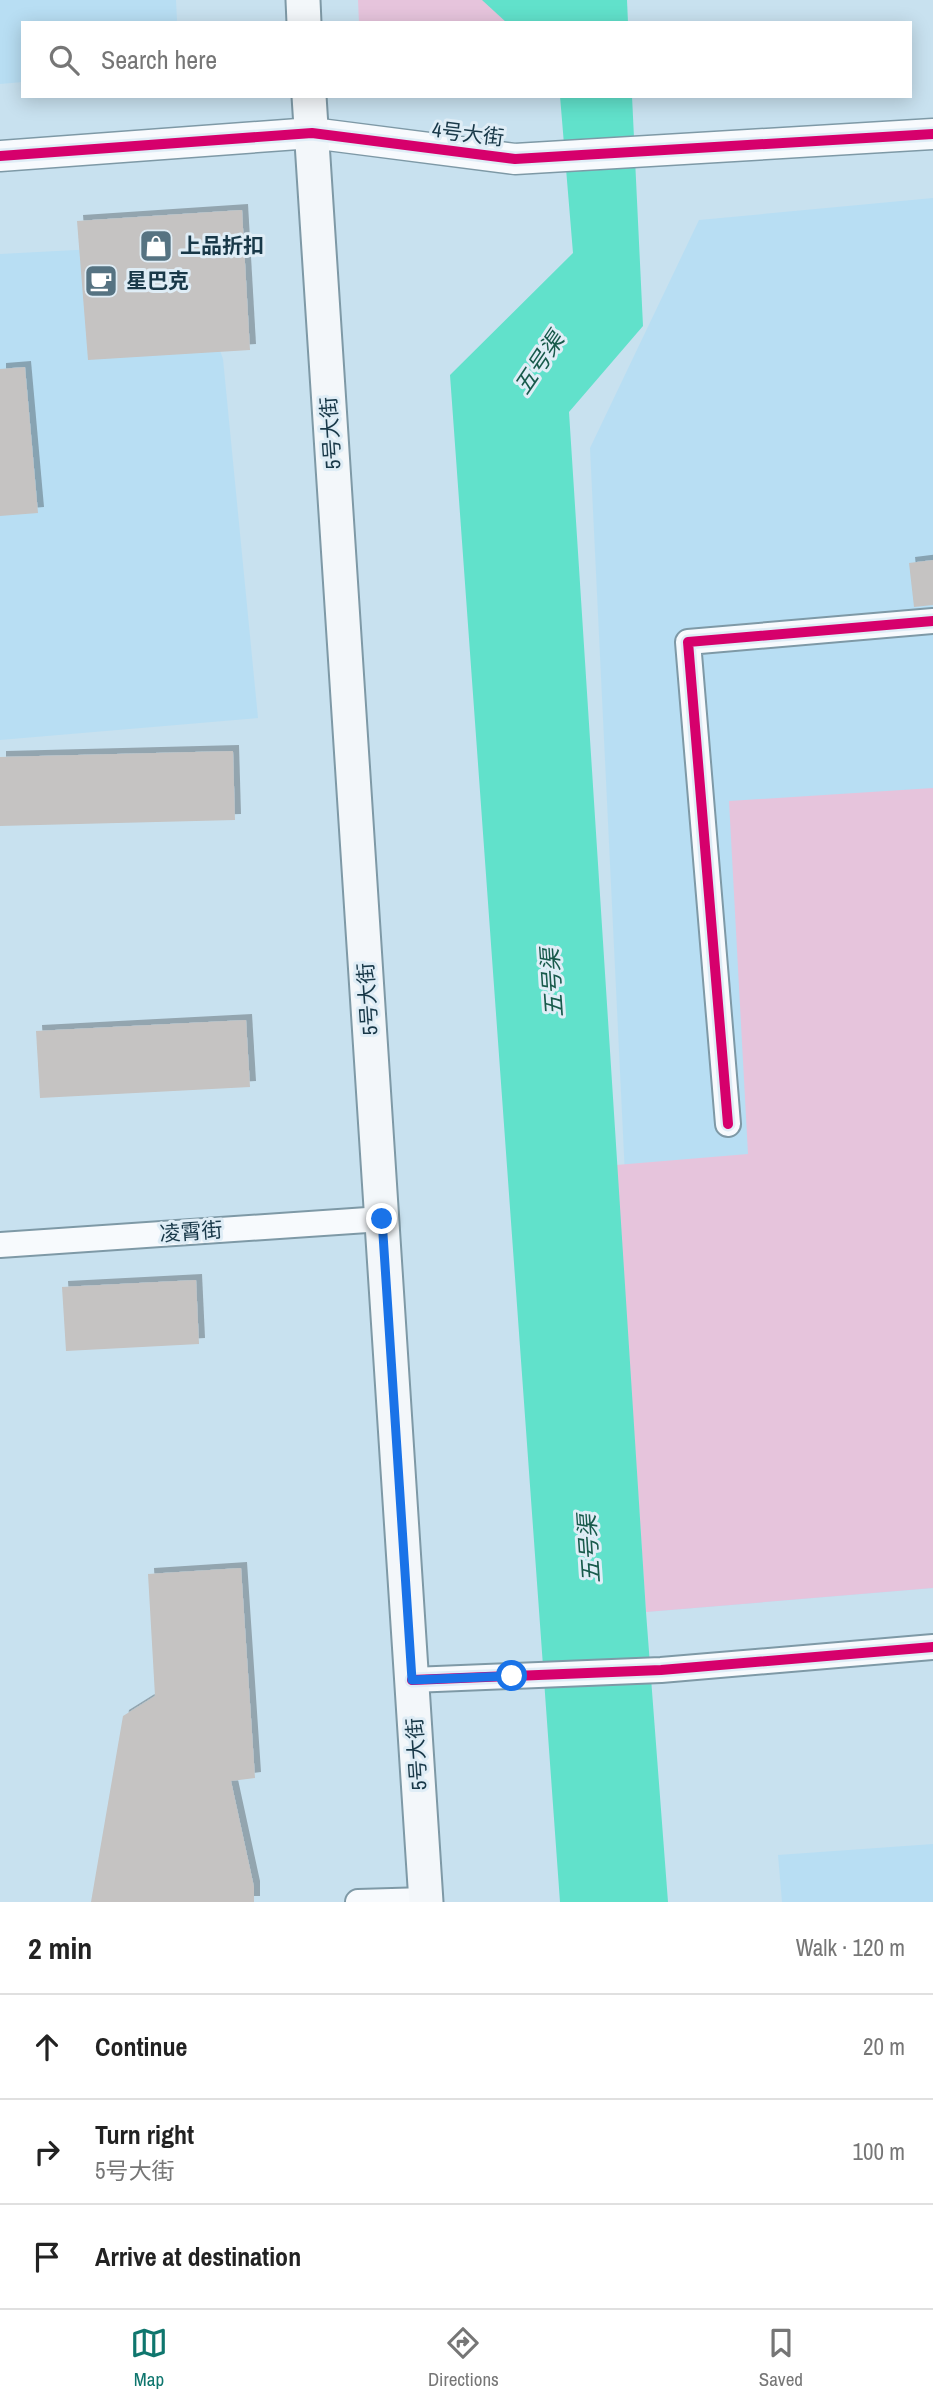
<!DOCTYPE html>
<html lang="en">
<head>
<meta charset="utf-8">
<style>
  body { margin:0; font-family:"Archivo Narrow","Noto Sans SC",sans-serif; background:#f6f6f6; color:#222 }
  .stop { position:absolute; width:21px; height:21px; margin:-16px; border:5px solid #1a73e8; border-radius:50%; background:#fff }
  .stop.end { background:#1a73e8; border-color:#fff; box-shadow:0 2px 7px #0008 }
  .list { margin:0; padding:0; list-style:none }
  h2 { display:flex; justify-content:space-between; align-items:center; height:91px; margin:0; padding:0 28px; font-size:30px }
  h2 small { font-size:23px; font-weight:400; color:#767676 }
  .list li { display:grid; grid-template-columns:46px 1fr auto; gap:21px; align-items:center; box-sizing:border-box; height:105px; padding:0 28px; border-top:2px solid #e0e0e0 }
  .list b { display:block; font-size:26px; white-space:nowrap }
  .list p { margin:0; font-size:23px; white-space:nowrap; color:#767676 }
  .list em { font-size:23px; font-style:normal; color:#767676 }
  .icon { flex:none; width:38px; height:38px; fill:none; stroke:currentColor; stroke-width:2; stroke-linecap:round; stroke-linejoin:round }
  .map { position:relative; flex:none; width:933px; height:1902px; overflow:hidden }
  .search { position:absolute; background:#fff; box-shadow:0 4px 18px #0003; left:21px; right:21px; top:21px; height:77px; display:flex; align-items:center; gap:18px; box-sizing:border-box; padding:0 24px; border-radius:0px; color:#767676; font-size:26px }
  .sheet { height:406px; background:#fff }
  nav { display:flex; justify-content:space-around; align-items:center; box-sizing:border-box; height:98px; border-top:2px solid #e0e0e0; background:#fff; font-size:19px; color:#767676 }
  nav a { display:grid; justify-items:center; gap:4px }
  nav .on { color:#0f766e }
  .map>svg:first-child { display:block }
  .built { fill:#b8def3 }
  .green { fill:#e6c4dc }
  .water { fill:#61e1cb }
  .building { fill:#c5c3c2; filter:url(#shadow) }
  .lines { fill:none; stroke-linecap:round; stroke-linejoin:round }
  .minor-casing { stroke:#7e99a6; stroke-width:28 }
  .tertiary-casing { stroke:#7e99a6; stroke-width:33 }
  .secondary-casing { stroke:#7e99a6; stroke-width:37 }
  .minor { stroke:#f7fafd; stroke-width:24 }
  .tertiary { stroke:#f7fafd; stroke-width:30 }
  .secondary { stroke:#f3f7fa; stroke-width:33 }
  .cycleway-casing { stroke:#dfedf6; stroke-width:15 }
  .cycleway { stroke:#d6006c; stroke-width:10 }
  .route { stroke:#1a73e8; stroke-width:9 }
  .labels { text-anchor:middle; stroke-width:6; stroke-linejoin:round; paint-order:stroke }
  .street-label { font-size:21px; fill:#183848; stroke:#dfedf6 }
  .poi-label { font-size:21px; font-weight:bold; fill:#183848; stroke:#dfedf6; text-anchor:start }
  .water-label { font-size:23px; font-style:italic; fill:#185a4b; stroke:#dfedf6 }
</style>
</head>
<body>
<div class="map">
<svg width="933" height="1902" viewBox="0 0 933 1902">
  <defs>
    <filter id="shadow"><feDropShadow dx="6" dy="-6" stdDeviation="0" flood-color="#0004"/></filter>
  </defs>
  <rect width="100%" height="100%" fill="#c8e1ef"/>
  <!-- built -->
  <g class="built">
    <polygon points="0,0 176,0 177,20 176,23 23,23 23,82 0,84"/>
    <polygon points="933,198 933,1588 646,1612 590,448 699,220"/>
    <polygon points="114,248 205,307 223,359 258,718 0,740 0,254"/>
    <polygon points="933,1844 933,1902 782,1902 778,1855"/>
  </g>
  <!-- green -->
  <g class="green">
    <polygon points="358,0 484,0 508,23 359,23"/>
    <polygon points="933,788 933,1588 646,1612 616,1165 748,1154 729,801"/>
  </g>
  <!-- water -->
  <g class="water">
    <polygon points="482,0 627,0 628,23 507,23"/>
    <polygon points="560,96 632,96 643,326 569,412 646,1612 668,1902 560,1902 450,375 573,253"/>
  </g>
  <!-- building -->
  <g class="building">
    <polygon points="242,210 250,350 88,360 77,221"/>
    <polygon points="25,367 38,513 0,516 0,369"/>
    <polygon points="933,560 933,605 914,607 909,563"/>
    <polygon points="233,751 235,820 0,826 0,757"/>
    <polygon points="246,1020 250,1087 40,1098 36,1031"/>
    <polygon points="196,1280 199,1344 66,1351 62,1287"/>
    <polygon points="241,1568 255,1778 231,1781 254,1887 254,1902 91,1902 123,1716 155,1696 148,1574"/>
  </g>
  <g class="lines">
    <defs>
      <g id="minor">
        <polyline points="728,1124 688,642 933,621"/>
        <polyline points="0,1245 382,1219"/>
        <polyline points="412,1680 661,1670 933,1647"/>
        <polyline points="358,1902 426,1900"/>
      </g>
      <polyline id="tertiary" points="0,156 312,133 515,159 933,134"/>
      <g id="secondary">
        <polyline points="303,0 304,23"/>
        <polyline points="309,96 426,1902"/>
      </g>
    </defs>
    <!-- minor casing -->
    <use href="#minor" class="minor-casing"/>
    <!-- tertiary casing -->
    <use href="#tertiary" class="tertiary-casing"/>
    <!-- secondary casing -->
    <use href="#secondary" class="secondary-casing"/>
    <!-- minor -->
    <use href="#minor" class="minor"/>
    <!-- tertiary -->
    <use href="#tertiary" class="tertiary"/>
    <!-- secondary -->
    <use href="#secondary" class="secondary"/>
    <defs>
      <g id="cycleway">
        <polyline points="0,156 312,133 515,159 933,134"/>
        <polyline points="728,1124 688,642 933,621"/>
        <polyline points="412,1680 661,1670 933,1647"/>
      </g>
    </defs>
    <!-- cycleway casing -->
    <use href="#cycleway" class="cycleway-casing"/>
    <!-- cycleway -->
    <use href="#cycleway" class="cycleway"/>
  </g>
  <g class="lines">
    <!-- route -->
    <polyline class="route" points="382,1219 412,1680 512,1676"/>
  </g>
  <!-- icons -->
  <defs>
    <symbol id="shop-square" viewBox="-11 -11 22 22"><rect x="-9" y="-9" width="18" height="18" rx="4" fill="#567382" stroke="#dfedf6"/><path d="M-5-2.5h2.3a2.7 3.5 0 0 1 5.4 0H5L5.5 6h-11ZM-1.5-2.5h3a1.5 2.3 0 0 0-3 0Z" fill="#fff"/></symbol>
    <symbol id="cafe-square" viewBox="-11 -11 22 22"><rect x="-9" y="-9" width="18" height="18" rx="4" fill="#567382" stroke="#dfedf6"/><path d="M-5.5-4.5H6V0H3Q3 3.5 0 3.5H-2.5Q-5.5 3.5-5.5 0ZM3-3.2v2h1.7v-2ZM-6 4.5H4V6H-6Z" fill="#fff"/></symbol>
  </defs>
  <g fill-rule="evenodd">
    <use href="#shop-square" x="137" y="227" width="38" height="38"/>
    <use href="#cafe-square" x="82" y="262" width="38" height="38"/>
  </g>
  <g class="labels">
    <!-- street labels -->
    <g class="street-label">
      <text transform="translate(468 134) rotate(7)" y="7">4号大街</text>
      <text transform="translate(331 433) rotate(-94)" y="7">5号大街</text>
      <text transform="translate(368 999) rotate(-94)" y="7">5号大街</text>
      <text transform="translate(191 1232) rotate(-4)" y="7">凌霄街</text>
      <text transform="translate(417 1754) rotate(-94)" y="7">5号大街</text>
    </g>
    <!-- poi labels -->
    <g class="poi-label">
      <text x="180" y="253">上品折扣</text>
      <text x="126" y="288">星巴克</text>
    </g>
    <!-- water labels -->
    <g class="water-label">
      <text transform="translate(539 363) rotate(-56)" y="8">五号渠</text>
      <text transform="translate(552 983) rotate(-94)" y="8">五号渠</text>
      <text transform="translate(589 1549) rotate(-94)" y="8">五号渠</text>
    </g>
  </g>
</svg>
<div class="stop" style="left:512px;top:1676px"></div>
<div class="stop end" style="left:382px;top:1219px"></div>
<div class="search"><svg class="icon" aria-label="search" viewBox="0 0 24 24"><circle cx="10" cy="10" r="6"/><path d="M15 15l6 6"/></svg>Search here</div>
</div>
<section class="sheet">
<h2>2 min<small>Walk · 120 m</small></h2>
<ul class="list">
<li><svg class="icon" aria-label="ahead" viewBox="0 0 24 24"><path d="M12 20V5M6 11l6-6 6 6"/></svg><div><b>Continue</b></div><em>20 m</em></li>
<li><svg class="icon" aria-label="right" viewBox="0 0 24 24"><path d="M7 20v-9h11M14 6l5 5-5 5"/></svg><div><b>Turn right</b><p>5号大街</p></div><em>100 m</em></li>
<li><svg class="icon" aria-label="arrive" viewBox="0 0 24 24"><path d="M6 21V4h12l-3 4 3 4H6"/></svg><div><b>Arrive at destination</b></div></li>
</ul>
</section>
<nav>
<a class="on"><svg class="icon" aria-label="map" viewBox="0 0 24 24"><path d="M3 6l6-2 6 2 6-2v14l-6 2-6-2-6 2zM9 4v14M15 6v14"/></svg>Map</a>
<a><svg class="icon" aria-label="directions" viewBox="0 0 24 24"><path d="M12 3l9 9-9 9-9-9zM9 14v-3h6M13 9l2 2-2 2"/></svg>Directions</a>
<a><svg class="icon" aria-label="saved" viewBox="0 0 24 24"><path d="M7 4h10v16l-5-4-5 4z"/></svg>Saved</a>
</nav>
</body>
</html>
